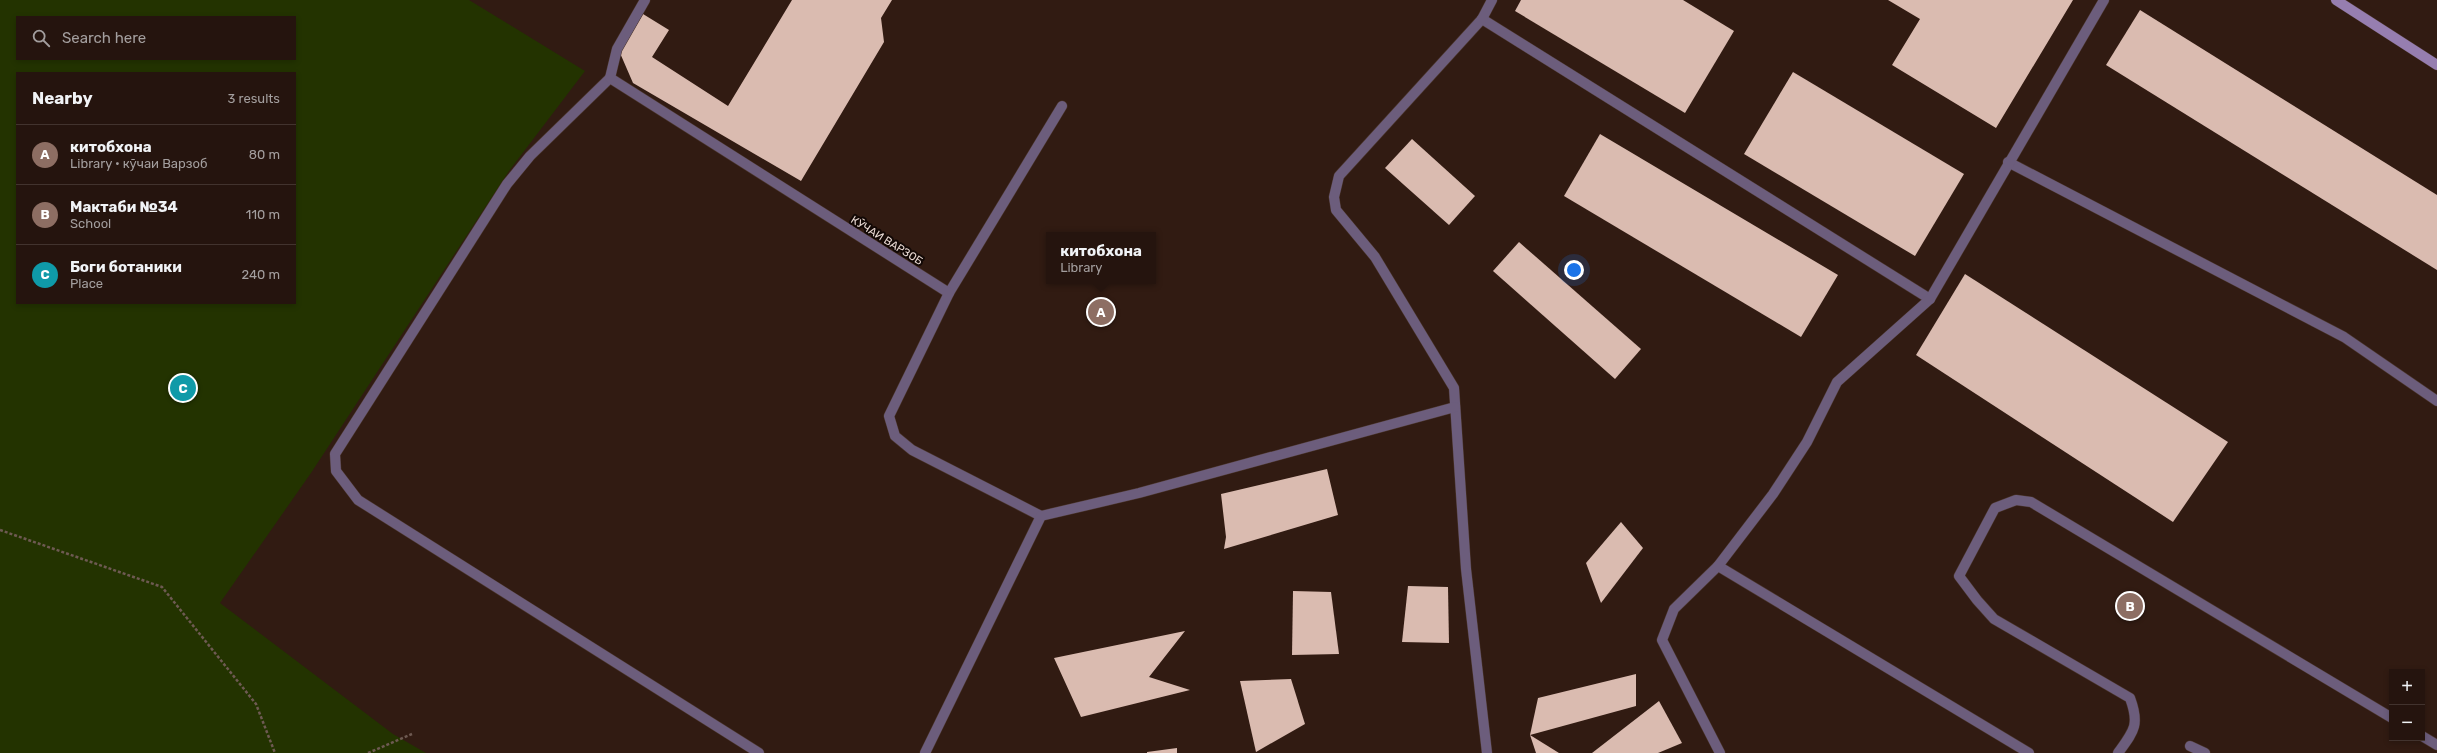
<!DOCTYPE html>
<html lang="en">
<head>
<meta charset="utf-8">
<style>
  body { margin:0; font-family:Rubik,sans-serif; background:#2d1d17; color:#f1f3f6 }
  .controls { position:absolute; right:12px; bottom:12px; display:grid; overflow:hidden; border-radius:0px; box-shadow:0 2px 6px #0003 }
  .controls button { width:36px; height:36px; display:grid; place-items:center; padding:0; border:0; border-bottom:1px solid #42332e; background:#25140e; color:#f1f3f6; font:20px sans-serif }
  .you { position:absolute; left:1574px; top:270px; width:14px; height:14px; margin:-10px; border:3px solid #fff; border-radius:50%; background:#1a73e8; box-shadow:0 0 0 6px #1a73e833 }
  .badge { display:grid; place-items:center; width:26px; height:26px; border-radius:50%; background:#7c3aed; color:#fff; font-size:13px; font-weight:700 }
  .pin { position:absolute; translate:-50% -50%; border:2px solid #fff; box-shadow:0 1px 4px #0006 }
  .popup { position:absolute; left:1046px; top:232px; width:110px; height:52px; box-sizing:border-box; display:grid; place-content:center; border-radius:0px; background:#25140e; filter:drop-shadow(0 1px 3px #0005); font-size:13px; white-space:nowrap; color:#a39e9e }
  .popup b { font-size:15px; color:#f1f3f6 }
  .popup::after { content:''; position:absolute; left:50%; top:100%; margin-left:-8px; border:8px solid transparent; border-top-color:#25140e }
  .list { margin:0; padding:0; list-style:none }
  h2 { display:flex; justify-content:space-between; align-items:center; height:52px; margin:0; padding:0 16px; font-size:17px }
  h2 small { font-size:13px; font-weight:400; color:#a39e9e }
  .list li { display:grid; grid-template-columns:26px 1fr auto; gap:12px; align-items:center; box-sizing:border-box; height:60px; padding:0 16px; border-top:1px solid #42332e }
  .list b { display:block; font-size:15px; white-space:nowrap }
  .list p { margin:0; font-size:13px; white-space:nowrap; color:#a39e9e }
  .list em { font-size:13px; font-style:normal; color:#a39e9e }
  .icon { flex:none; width:22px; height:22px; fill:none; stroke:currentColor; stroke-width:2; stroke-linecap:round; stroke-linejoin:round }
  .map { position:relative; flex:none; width:2437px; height:753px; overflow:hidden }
  .search { position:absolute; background:#25140e; box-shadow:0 2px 6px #0003; left:16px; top:16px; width:280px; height:44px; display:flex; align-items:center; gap:10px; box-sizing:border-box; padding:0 14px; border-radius:0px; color:#a39e9e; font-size:15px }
  .panel { position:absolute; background:#25140e; box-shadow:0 2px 6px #0003; left:16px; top:72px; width:280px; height:232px; border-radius:0px }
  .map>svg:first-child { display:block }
  .green { fill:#233300; fill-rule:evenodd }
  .building { fill:#dabbb0 }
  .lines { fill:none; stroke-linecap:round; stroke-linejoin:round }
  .service-casing { stroke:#4b362d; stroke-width:11 }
  .minor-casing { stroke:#4b362d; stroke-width:11 }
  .secondary-casing { stroke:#4b362d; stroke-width:11 }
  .path { stroke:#6e5a52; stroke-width:2.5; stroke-dasharray:3 2; stroke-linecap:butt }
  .service { stroke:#6c5d7c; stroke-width:10 }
  .minor { stroke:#6c5d7c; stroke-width:10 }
  .secondary { stroke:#967eb0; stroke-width:10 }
  .labels { text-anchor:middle; stroke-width:4; stroke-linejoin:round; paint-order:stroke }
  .street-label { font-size:11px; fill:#e9d9d3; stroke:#120805 }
</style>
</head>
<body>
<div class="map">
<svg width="2437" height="753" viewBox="0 0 2437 753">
  <rect width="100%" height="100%" fill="#311b12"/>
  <!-- green -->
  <path class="green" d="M0,0H469L585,71L509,171L311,473L220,603L393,734L426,753H0ZM17,17H295V59H17ZM17,73H295V303H17Z"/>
  <!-- building -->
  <g class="building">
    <polygon points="792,0 892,0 881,18 884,42 801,181 633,83 620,53 643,14 669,30 652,57 728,106"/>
    <polygon points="1521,0 1683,0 1734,31 1685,113 1515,11"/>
    <polygon points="1888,0 2073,0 1996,128 1892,65 1920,19"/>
    <polygon points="2140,10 2437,195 2437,270 2106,65"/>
    <polygon points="1793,72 1964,174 1915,256 1744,154"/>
    <polygon points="1600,134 1838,275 1801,337 1564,196"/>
    <polygon points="1412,139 1475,196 1449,225 1385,168"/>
    <polygon points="1519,242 1641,349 1615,379 1493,271"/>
    <polygon points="1965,274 2228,442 2173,522 1916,355"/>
    <polygon points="1327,469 1338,515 1224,549 1226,537 1221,494"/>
    <polygon points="1621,522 1643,548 1601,603 1586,563"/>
    <polygon points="1408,586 1448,587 1449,643 1402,642"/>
    <polygon points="1293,591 1331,592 1339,654 1292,655"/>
    <polygon points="1185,631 1149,677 1190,690 1081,717 1054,658"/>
    <polygon points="1636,674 1636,706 1530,735 1538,698"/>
    <polygon points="1291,679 1305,724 1256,752 1240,681"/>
    <polygon points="1659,701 1682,743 1658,753 1592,753"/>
    <polygon points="1530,735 1559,753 1536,753"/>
    <polygon points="1177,748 1177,753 1147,753 1147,752"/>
  </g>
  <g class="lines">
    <defs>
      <g id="service">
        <polyline points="1482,19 1930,299"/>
        <polyline points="610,78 530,156 507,184 335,454 336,471 358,500 759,753"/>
        <polyline points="2008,162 2344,337 2437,401"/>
        <polyline points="949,293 1062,106"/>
        <polyline points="1718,566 2029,753"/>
        <polyline points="2422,736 2437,745"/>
        <polyline points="2190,746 2205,753"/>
        <polyline points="1487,753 1466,569 1454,388 1375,257 1336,210 1334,197 1339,176 1482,19 1492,0"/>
        <polyline points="1720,753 1662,640 1674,609 1718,566 1773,494 1807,442 1837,382 1930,299 2104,0"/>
        <path d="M2118,753C2134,731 2140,725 2130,698L1994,619L1977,600L1959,576L1995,508L2016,500L2031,502L2392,718"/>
      </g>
      <g id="minor">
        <polyline points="645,0 617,49 610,78 949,293 889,416 895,436 912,450 1041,516"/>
        <polyline points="925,753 1041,516 1139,493 1455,407"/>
      </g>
      <polyline id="secondary" points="2336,0 2437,65"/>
    </defs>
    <!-- service casing -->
    <use href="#service" class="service-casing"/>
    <!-- minor casing -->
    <use href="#minor" class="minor-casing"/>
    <!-- secondary casing -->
    <use href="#secondary" class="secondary-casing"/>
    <!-- path -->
    <g class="path">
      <polyline points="0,530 162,587 256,704 275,753"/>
      <polyline points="368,753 412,734"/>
    </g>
    <!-- service -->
    <use href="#service" class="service"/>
    <!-- minor -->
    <use href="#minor" class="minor"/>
    <!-- secondary -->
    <use href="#secondary" class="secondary"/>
  </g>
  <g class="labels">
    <!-- street labels -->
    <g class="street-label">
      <text transform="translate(887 240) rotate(32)" y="4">КӮЧАИ ВАРЗОБ</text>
    </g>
  </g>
</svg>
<div class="controls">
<button>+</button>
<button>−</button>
</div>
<div class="you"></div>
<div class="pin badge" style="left:1101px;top:312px;background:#8d6e63">A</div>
<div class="popup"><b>китобхона</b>Library</div>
<div class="pin badge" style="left:2130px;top:606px;background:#8d6e63">B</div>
<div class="pin badge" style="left:183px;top:388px;background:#0f9aa8">C</div>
<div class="search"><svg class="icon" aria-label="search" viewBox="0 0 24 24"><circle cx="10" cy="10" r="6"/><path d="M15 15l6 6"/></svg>Search here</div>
<section class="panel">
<h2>Nearby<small>3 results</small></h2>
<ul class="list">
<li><span class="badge" style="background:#8d6e63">A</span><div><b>китобхона</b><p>Library · кӯчаи Варзоб</p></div><em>80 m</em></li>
<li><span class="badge" style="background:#8d6e63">B</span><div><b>Мактаби №34</b><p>School</p></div><em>110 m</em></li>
<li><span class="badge" style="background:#0f9aa8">C</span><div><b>Боги ботаники</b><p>Place</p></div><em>240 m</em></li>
</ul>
</section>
</div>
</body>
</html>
